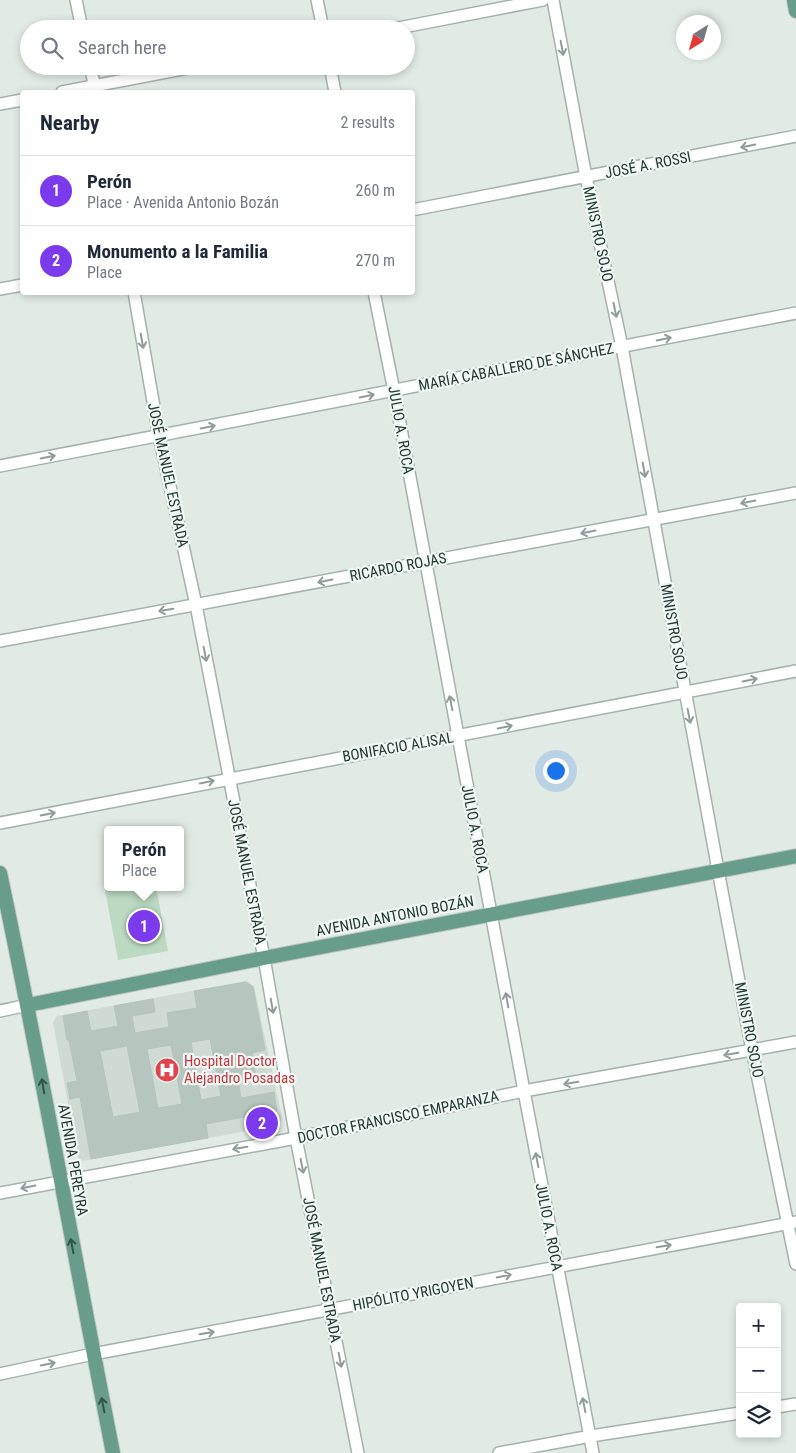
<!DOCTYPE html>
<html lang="en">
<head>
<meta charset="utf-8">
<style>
  body { margin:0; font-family:"Roboto Condensed",sans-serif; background:#f6f6f7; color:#1f2937 }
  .controls { position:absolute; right:15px; bottom:15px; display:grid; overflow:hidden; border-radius:5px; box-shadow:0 2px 8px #0003 }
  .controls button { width:45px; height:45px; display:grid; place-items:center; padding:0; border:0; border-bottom:1px solid #e0e1e3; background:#fff; color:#1f2937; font:25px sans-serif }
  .compass { position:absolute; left:676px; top:15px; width:45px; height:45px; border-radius:50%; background:#fff; box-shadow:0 2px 8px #0003; rotate:217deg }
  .you { position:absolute; left:555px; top:770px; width:18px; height:18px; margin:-12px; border:4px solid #fff; border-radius:50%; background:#1a73e8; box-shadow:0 0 0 8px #1a73e833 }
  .badge { display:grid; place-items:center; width:32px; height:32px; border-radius:50%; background:#7c3aed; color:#fff; font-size:16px; font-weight:700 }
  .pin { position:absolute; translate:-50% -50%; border:2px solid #fff; box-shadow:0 1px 5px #0006 }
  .popup { position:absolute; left:104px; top:826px; width:80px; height:65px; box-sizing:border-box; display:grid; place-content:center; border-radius:5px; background:#fff; filter:drop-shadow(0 1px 4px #0005); font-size:16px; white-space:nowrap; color:#747a83 }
  .popup b { font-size:19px; color:#1f2937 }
  .popup::after { content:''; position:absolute; left:50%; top:100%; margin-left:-10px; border:10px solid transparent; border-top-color:#fff }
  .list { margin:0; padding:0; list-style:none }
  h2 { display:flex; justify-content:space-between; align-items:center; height:65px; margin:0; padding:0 20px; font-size:21px }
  h2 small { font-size:16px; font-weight:400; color:#747a83 }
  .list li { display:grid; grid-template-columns:32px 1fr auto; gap:15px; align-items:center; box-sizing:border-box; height:70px; padding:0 20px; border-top:1px solid #e0e1e3 }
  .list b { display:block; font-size:19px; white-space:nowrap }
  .list p { margin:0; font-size:16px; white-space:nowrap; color:#747a83 }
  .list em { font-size:16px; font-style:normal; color:#747a83 }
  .icon { flex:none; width:28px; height:28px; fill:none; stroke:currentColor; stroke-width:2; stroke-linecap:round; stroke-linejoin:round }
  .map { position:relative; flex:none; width:796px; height:1453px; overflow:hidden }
  .search { position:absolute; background:#fff; box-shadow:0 2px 8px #0003; left:20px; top:20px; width:395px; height:55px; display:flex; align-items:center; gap:12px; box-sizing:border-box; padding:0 18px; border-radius:28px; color:#747a83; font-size:19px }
  .panel { position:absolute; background:#fff; box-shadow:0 2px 8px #0003; left:20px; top:90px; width:395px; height:205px; border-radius:5px }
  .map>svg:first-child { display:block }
  .built { fill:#cfdad4 }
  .green { fill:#bbdac1 }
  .building { fill:#b6c5be; stroke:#b4c4bc; fill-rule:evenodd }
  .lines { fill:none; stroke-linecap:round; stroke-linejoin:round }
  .minor-casing { stroke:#a4b2ac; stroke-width:14 }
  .major-casing { stroke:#c1c8c6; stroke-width:16 }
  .minor { stroke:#fff; stroke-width:11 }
  .major { stroke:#689d8b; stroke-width:14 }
  .oneway { stroke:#909c98 }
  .oneway2 { stroke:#345348 }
  .labels { text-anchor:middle; stroke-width:4.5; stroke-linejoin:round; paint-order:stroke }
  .street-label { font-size:15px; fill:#223a32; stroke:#f1f7f4 }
  .health-label { font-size:15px; fill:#be3a42; stroke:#f1f7f4; text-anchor:start }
</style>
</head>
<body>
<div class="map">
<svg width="796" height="1453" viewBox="0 0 796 1453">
  <rect width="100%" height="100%" fill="#e1eae5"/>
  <!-- built -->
  <polygon class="built" points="246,981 254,986 282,1118 279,1125 83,1161 78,1158 53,1022 57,1016"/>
  <!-- green -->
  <polygon class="green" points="118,887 156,887 168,951 118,960 105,890"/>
  <!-- building -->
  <path class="building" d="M246,982L253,987L265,1050L252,1053L256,1077L238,1080L241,1098L274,1092L277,1111L206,1124L208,1138L91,1159L80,1097L70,1099L67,1083L77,1081L69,1040H67L63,1016L87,1011L91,1031L118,1026L114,1006L153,999L155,1012L132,1016L135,1033L169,1027L167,1013L197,1008L194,991ZM210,1039L221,1096L201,1100L191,1042ZM171,1045L182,1104L158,1108L147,1049ZM127,1046L140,1112L113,1117L100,1051Z"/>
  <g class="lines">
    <defs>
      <g id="minor">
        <polyline points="76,0 82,29"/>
        <polyline points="317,0 323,29"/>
        <polyline points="553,0 586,177 622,347 718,870 752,1050 796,1264"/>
        <polyline points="393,29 543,0"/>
        <polyline points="90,66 96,92"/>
        <polyline points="330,66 335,92"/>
        <polyline points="62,92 198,66"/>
        <polyline points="0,104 22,100"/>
        <polyline points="412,210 796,136"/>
        <polyline points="0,289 22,285"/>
        <polyline points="134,292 159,436 196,605 264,958 296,1138 358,1453"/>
        <polyline points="374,292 394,391 524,1091 593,1453"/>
        <polyline points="0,466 796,313"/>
        <polyline points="0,641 796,493"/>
        <path d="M0,823C265,770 531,722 796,671"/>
        <polyline points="0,1011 28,1005"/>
        <polyline points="0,1193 296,1138 524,1091 796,1042"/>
        <polyline points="0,1374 93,1354 796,1222"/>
        <polyline points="777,1407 796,1404"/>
        <polyline points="499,1453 591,1436 740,1413"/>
      </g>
      <g id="major">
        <polyline points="794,0 796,11"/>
        <path d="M0,873C41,1066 75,1260 113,1453"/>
        <polyline points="28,1005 264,958 796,856"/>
      </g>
    </defs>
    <!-- minor casing -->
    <use href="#minor" class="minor-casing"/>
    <!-- major casing -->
    <use href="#major" class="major-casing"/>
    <!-- minor -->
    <use href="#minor" class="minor"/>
    <!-- major -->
    <use href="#major" class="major"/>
  </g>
  <!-- one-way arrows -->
  <defs><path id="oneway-shaft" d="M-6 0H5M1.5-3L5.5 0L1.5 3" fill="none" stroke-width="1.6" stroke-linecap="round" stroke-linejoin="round" transform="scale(1.25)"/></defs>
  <g class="oneway">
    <use href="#oneway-shaft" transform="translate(562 48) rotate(79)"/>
    <use href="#oneway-shaft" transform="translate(748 146) rotate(169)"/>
    <use href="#oneway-shaft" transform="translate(615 310) rotate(78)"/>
    <use href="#oneway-shaft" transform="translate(664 339) rotate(-11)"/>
    <use href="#oneway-shaft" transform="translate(142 341) rotate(80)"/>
    <use href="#oneway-shaft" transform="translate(367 396) rotate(-11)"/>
    <use href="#oneway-shaft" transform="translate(208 427) rotate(-11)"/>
    <use href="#oneway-shaft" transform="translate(48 457) rotate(-11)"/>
    <use href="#oneway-shaft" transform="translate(644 470) rotate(80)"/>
    <use href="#oneway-shaft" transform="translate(748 502) rotate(169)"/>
    <use href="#oneway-shaft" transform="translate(588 532) rotate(169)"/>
    <use href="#oneway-shaft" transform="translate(325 581) rotate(169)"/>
    <use href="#oneway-shaft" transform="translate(166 610) rotate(170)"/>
    <use href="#oneway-shaft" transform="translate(205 654) rotate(79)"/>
    <use href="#oneway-shaft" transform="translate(750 680) rotate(-11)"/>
    <use href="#oneway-shaft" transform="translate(451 703) rotate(-101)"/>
    <use href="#oneway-shaft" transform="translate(689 716) rotate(79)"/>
    <use href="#oneway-shaft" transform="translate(505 727) rotate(-11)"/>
    <use href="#oneway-shaft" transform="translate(207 782) rotate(-11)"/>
    <use href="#oneway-shaft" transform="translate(48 814) rotate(-11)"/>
    <use href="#oneway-shaft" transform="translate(507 1000) rotate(-100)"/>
    <use href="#oneway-shaft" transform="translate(272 1006) rotate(80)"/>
    <use href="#oneway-shaft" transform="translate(731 1054) rotate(170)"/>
    <use href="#oneway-shaft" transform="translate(571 1083) rotate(170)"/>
    <use href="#oneway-shaft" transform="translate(240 1148) rotate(170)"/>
    <use href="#oneway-shaft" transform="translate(537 1160) rotate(-101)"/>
    <use href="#oneway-shaft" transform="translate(302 1166) rotate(79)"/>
    <use href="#oneway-shaft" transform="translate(28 1187) rotate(168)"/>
    <use href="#oneway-shaft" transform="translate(664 1246) rotate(-10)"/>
    <use href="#oneway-shaft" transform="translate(504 1276) rotate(-11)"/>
    <use href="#oneway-shaft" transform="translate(207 1333) rotate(-10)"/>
    <use href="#oneway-shaft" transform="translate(340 1360) rotate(79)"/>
    <use href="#oneway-shaft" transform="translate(48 1364) rotate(-12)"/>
    <use href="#oneway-shaft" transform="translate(584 1405) rotate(-101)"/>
  </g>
  <g class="oneway2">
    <use href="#oneway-shaft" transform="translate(43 1086) rotate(-100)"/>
    <use href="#oneway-shaft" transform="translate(72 1246) rotate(-101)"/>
    <use href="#oneway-shaft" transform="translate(103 1405) rotate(-101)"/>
  </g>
  <!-- icons -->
  <defs>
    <symbol id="hospital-disc" viewBox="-11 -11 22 22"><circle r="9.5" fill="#e0444e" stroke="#f1f7f4"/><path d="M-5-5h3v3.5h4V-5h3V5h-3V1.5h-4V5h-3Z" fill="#fff"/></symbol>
  </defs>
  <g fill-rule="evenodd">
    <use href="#hospital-disc" x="153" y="1056" width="28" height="28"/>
  </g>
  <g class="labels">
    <!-- street labels -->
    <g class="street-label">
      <text transform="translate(648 165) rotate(-11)" y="5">JOSÉ A. ROSSI</text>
      <text transform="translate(598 234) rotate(78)" y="5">MINISTRO SOJO</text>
      <text transform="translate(516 367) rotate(-11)" y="5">MARÍA CABALLERO DE SÁNCHEZ</text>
      <text transform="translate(401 430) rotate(80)" y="5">JULIO A. ROCA</text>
      <text transform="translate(168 475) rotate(78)" y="5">JOSÉ MANUEL ESTRADA</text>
      <text transform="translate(398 567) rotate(-11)" y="5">RICARDO ROJAS</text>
      <text transform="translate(674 632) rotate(80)" y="5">MINISTRO SOJO</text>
      <text transform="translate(398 747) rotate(-10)" y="5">BONIFACIO ALISAL</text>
      <text transform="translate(475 829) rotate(79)" y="5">JULIO A. ROCA</text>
      <text transform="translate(247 872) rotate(79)" y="5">JOSÉ MANUEL ESTRADA</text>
      <text transform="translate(395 916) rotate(-11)" y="5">AVENIDA ANTONIO BOZÁN</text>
      <text transform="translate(749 1030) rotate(79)" y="5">MINISTRO SOJO</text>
      <text transform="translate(398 1117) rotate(-12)" y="5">DOCTOR FRANCISCO EMPARANZA</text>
      <text transform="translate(73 1160) rotate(80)" y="5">AVENIDA PEREYRA</text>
      <text transform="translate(549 1227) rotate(79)" y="5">JULIO A. ROCA</text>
      <text transform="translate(322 1270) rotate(79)" y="5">JOSÉ MANUEL ESTRADA</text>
      <text transform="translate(413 1294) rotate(-11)" y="5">HIPÓLITO YRIGOYEN</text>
    </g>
    <!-- health labels -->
    <g class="health-label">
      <text x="184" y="1066">Hospital Doctor<tspan x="184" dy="17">Alejandro Posadas</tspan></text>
    </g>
  </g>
</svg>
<div class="controls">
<button>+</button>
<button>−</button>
<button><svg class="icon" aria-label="layers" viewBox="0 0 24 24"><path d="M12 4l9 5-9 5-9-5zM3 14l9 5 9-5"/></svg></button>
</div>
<svg class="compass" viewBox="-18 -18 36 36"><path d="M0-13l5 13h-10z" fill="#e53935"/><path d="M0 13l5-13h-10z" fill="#747a83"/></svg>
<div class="you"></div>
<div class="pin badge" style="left:144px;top:926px">1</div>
<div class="popup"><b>Perón</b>Place</div>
<div class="pin badge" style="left:262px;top:1123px">2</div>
<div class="search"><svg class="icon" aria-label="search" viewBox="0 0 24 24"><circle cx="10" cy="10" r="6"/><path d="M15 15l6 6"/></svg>Search here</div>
<section class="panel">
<h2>Nearby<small>2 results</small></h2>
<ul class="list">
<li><span class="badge">1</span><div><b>Perón</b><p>Place · Avenida Antonio Bozán</p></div><em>260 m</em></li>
<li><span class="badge">2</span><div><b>Monumento a la Familia</b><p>Place</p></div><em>270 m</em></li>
</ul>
</section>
</div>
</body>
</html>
